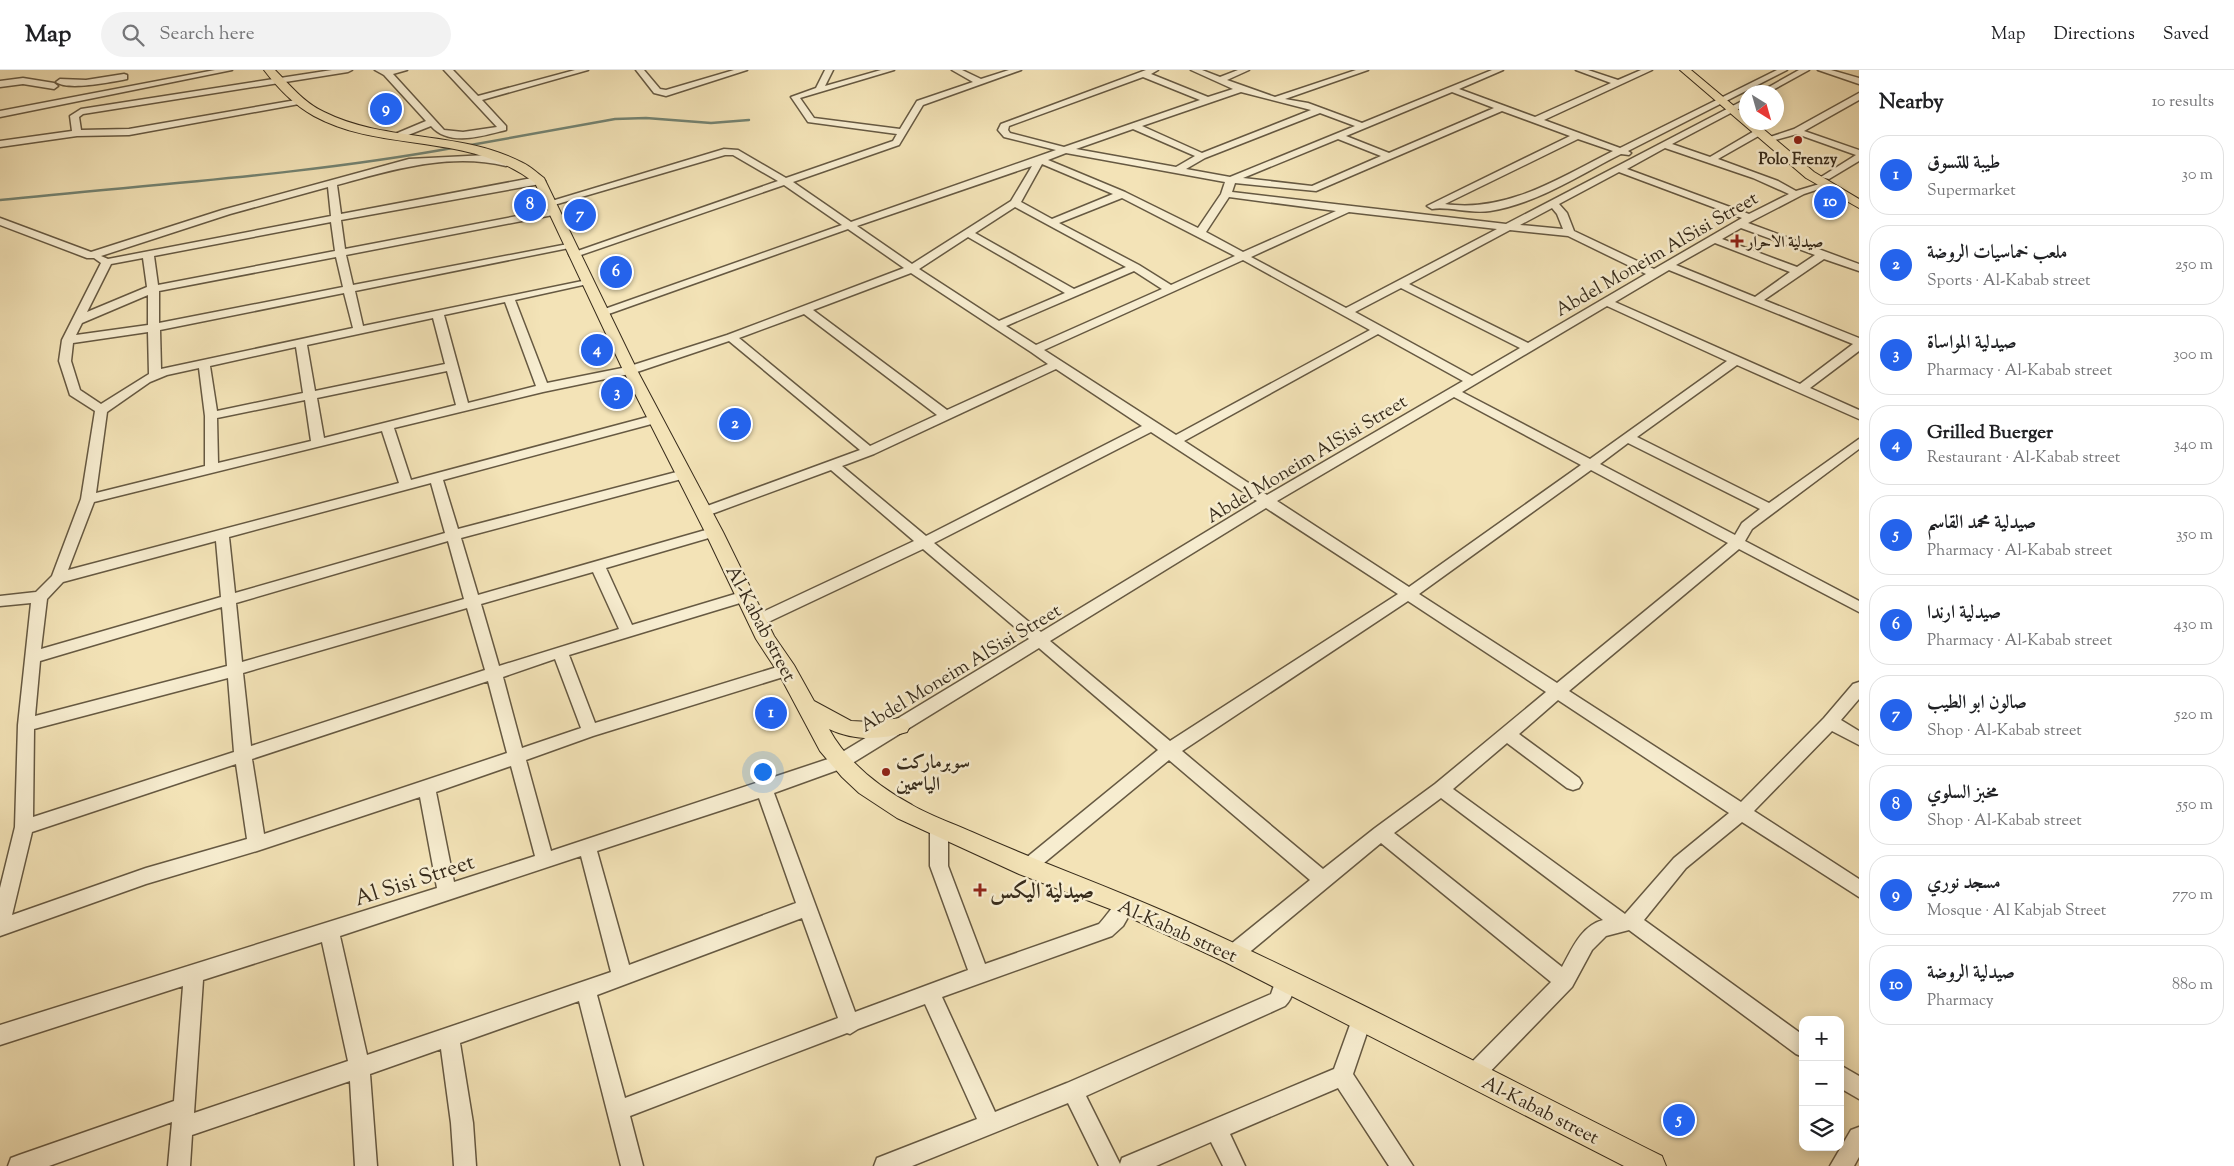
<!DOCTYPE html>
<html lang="en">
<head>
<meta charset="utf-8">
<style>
  body { margin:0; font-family:"Sorts Mill Goudy",Amiri,serif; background:#f2f2f2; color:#202124 }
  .controls { position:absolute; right:15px; bottom:15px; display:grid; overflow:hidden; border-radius:10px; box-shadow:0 2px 12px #0003 }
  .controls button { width:45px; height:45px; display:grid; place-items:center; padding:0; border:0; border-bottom:1px solid #e0e0e0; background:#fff; color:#202124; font:25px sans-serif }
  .compass { position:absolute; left:1739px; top:15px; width:45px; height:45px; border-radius:50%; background:#fff; box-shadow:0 2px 12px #0003; rotate:143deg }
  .you { position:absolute; left:762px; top:701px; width:18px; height:18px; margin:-12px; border:4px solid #fff; border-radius:50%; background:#1a73e8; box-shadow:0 0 0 8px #1a73e833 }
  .badge { display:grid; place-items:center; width:32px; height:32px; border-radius:50%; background:#2563eb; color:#fff; font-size:16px; font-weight:700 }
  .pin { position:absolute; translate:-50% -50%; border:2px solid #fff; box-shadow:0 1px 5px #0006 }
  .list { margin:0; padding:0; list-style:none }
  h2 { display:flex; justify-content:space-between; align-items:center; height:65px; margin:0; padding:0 20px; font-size:21px }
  h2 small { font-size:16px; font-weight:400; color:#757577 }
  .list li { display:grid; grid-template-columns:32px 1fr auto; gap:15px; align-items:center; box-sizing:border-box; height:80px; margin:0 10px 10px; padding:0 10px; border:1px solid #e0e0e0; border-radius:20px }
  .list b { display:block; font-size:19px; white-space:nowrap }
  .list p { margin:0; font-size:16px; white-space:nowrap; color:#757577 }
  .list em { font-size:16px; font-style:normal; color:#757577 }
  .icon { flex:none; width:28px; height:28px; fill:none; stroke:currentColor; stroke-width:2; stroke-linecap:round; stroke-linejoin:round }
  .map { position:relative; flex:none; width:1859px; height:1096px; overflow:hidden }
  header { display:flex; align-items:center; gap:30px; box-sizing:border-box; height:70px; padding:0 25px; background:#fff; border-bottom:1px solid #e0e0e0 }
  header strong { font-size:24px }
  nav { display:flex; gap:28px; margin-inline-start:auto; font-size:18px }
  .search { width:350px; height:45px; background:#f2f2f2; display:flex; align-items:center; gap:12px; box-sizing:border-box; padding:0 18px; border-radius:28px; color:#757577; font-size:19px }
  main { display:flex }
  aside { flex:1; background:#fff }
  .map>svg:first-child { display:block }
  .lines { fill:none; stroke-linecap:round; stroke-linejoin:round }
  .stream { stroke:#738372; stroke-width:2.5 }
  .minor-casing { stroke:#665942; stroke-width:3 }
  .major-casing { stroke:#372b1b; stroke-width:2 }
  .minor { fill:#f7edd0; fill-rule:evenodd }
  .major { fill:#f3e3b7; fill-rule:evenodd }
  .poi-dot { fill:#8f2418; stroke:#f7edd0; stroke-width:2 }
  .labels { text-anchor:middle; stroke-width:5; stroke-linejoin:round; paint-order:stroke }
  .far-poi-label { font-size:16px; font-weight:bold; fill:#372b1b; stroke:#f7edd0 }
  .street-label { font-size:19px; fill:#372b1b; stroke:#f7edd0 }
  .poi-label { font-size:19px; font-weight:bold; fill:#372b1b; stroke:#f7edd0; text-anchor:start }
  .near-street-label { font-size:22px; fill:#372b1b; stroke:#f7edd0 }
  .near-poi-label { font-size:22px; font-weight:bold; fill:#372b1b; stroke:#f7edd0; text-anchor:start }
</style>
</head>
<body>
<header>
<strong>Map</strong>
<div class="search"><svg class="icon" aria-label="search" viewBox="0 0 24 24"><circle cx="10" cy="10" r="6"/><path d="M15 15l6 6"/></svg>Search here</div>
<nav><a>Map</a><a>Directions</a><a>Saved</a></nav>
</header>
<main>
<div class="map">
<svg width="1859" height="1096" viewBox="0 0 1859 1096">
  <rect width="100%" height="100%" fill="#f3e3b7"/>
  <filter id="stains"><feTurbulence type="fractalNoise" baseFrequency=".004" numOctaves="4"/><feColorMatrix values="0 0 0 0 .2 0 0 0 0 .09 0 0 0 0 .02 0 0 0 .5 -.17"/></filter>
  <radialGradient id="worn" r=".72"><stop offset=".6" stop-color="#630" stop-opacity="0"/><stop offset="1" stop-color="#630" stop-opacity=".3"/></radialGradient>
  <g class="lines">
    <!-- stream -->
    <g class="stream">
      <polyline points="465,76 615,49 646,48 711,53 749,50"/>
      <path d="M0,130C153,114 306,105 458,77"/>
    </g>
    <defs>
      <g id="minor">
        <polygon points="215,0 232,0 0,47 0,41"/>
        <polygon points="332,0 352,0 348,2 83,44 79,47 81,60 129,59 302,29 302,33 299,34 129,65 77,66 0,77 0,71 72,61 70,46 81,39"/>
        <path d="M375,0H407L393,4L444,60L463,62L497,57L444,0H453L478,26L575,0H588L482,30L506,56V60C482,66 449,77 431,56L398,69L393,66L395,64L426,51L384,5Z"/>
        <polygon points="636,0 644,0 660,19 666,20 734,0 747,0 666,26 654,23"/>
        <path d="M825,0H833L825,16L881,0H894L800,28L814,48L900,59L917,31L973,12L952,0H962L981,9L1009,0H1021L923,35L899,75L793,112L851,152L1056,80L1004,67L998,60L1001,54L1146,0H1158L1151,4L1208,27L1233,19L1191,0H1202L1220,7L1238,0H1249L1227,10L1275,27L1356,0H1368L1285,29L1308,33L1362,53L1492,0H1503L1459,19L1535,47L1611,13L1576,0H1588L1618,10L1641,0H1652L1544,50L1620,78L1777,0H1787L1628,81L1631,83L1629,85L1621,84C1579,105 1536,134 1490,141C1470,144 1447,136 1432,139L1427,136L1570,66L1502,41L1316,121L1235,113L1232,122L1506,154L1746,29V35L1672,74L1710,87L1756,60H1762V64L1718,89L1778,111L1796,121L1826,112L1831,115L1804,124L1748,153L1859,194V201L1824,189L1764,230L1859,268V281L1810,318L1859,340V349L1737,295L1637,367L1769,433L1859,369V379L1752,459L1745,471L1859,531V542L1739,479L1569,621L1741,732L1824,648L1853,614L1859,612V629L1841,650L1859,661V675L1832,661L1754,741L1859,809V827L1742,752L1686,798L1644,850L1803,965V987L1796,984L1629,860L1606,866L1592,880L1572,917L1481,1011L1474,1014L1467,1011L1464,1004L1467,997L1551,912L1381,773L1240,890L1233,893L1226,890L1223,884L1226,878L1310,810L1169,690L1033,802L1027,805L1021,802L1018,797L1021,792L1158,680L1039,578L846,697L774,723L855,942L968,900L930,796V757L933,752L939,750L945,752L948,757V796L985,894L1099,854C1109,844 1118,824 1133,829L1135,835L1123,856L1112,866L942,927L995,1042L1067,1013L1271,924L1278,904L1285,901L1292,904C1297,914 1293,928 1285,936L1086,1026L1120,1094L1122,1088L1334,999L1355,941L1362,939L1369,941L1372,948L1353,1004L1413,1096H1389L1338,1018L1230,1064L1245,1096H1223L1211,1072L1156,1096H1099L1068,1033L912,1096H874L877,1088L977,1049L925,934L858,959L850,964L847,963L630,1046L643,1096H621L579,931L460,973L473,1053L476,1096H454L451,1053L441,979L370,1004L377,1096H355L350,1011L192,1065L190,1096H168L172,1052L49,1096H8L11,1088L19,1085L174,1031L183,916L0,975V955L437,818L420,727L257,781L146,814L0,866V818L15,757L18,655L31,533L0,536V526L36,522L52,506L81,429L95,341L70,325L59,291L62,270L101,193L94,188H87L0,155V148L91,182L222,140L409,89L487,85L509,91L511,93L506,96C450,82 391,100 337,115L341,144L532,108H540L545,111L540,114L341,150L345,179L554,139L559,142L558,144L346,185L353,215L573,173V177L569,178L355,221L363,256L592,209V213L515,230L547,313L627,297L727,265L904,198L848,159L603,246L599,245V241L842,155L784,115L578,186H570L569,184L778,111L733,85H725L554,135L545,133L724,79L738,80L786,108L893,71L897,64L808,52L791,27L816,18ZM1143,7L1200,30L1064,77L1010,63L1008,60L1009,56ZM1241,22L1311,40L1202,83L1142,56ZM1452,22L1494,38L1389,83L1346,66ZM1320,43L1355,56L1230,107L1186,99L1205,88ZM1133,59L1195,86L1176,97L1076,79ZM1338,69L1381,86L1312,116L1243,108ZM1578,69L1613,81C1559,108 1507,143 1445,134ZM1665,78L1753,108L1789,124L1749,144L1627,99ZM1066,83L1225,112L1221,124L1198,158L1125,122L1048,90ZM1042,94L1113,124L1052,149L1021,132ZM1032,96L1011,131L912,194L857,156ZM1619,102L1742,148L1654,199L1574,161L1567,143L1559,134ZM328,117L331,146L108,189L101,186L230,144ZM1229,127L1336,141L1243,182L1206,162ZM1122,128L1235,186L1171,215L1139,195L1059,153ZM1015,137L1126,197L1074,219L975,163ZM1552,138L1557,144L1563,159L1520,155ZM1349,142L1497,159L1346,238L1251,187ZM331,152L335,181L158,215L154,186ZM1741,158L1815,185L1797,197L1722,169ZM1510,160L1568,166L1646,204L1528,273L1409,214ZM968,167L1065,223L999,251L919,199ZM1715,173L1790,202L1755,227L1676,195ZM336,187L343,217L159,253V221ZM143,188L147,217L87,242L111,194ZM1243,190L1370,260L1176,365L1044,280ZM1669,200L1853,274L1800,314L1615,232ZM1134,201L1162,219L1036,275L1006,256ZM911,203L1031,282L1048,294L947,340L813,240ZM1401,218L1520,278L1472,306L1355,242ZM344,223L353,258L161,299L160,260ZM148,225V255L76,265L82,253ZM505,232L536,316L468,333L444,245ZM1607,236L1727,291L1590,389L1462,322ZM804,244L937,345L870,376L739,268ZM433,248L445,294L315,321L307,275ZM148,262L149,304L101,334L80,320L71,291L73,273ZM1378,264L1463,311L1267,425L1184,371ZM729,271L860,380L699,439L697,442L699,445H709L831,400L914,471L752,547L749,551L752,555H762L923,479L1029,569L834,687L551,781L526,690L593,666L793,604L795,600L793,596L787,594L595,653L569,585L750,530L752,526L745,521L632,555L606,498L719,465L721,462L719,459H709L478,525L461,468L689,407L691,404L684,400L458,459L443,410L659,352L661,349L655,345L411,410L394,358L543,322L634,303ZM296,277L303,323L217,341L210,296ZM199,298L205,346V396L96,423L107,342L150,312L167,305ZM1056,299L1142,356L926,466L842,396L874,384ZM447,301L456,335L324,368L317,328ZM1454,327L1581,395L1409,517L1277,431ZM305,330L311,371L218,393L217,348ZM382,361L399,413L68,500L94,432ZM1151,362L1257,431L1041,562L934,473ZM1628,373L1760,439L1742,453L1735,465L1600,394ZM1591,400L1728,473L1557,613L1419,524ZM431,413L445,463L235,523L229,467ZM1266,438L1398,524L1170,671L1050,571ZM216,471L221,527L41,579L47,529L63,512ZM448,471L464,529L242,592L236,533ZM593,502L619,559L499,596L481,534ZM1408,531L1546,622L1435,714L1375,758L1323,799L1182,681ZM222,537L227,596L35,646L40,591ZM467,538L485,600L251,676L243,603ZM555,589L581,658L522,678L503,607ZM228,608L234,682L33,747L34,659ZM488,611L507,683L264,764L252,689ZM1558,630L1729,743L1674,788L1625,844L1453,719L1507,673L1567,718L1573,720L1579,718L1582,713L1579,708L1519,664ZM236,694L247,769L146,798L12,845L32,762ZM511,696L535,786L454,812L436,722ZM759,728L796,833L629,895L597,781ZM1441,728L1603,850C1581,856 1572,879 1562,897L1394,763ZM581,786L611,902L367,985L340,866ZM802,848L838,948L625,1028L597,925ZM322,872L348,991L194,1043L203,910Z"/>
        <polygon points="1799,0 1809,0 1769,22 1760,22"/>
        <polygon points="1818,0 1831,0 1859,8 1859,14"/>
        <path d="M124,4L127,5V9C111,12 68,21 56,12L60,9L86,10Z"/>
        <polygon points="23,8 54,13 58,16 54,19 23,14 0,17 0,11"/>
        <polygon points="1859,23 1859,30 1804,61 1859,80 1859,91 1829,109 1821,107 1856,85 1797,64 1775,70 1770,67 1794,59"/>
        <polygon points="1840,995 1859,1006 1859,1029 1840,1018"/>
        <polygon points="1859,1057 1859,1087 1854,1096 1830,1096 1851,1060"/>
      </g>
      <g id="major">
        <path d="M264,0H275C290,15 304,33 324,42C386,73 461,60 523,93C530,96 537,103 544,108L637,300L723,462L774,566L794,595L814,631L851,651L872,652L900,648L907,650L910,656L907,662C881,670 854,671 829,659C847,692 879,717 912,735C931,746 952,753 972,762C1043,794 1116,819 1186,851C1347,924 1504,1007 1662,1086L1666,1096H1624L1225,892L1118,842L1019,804L897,748L859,723L842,707L820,681L779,604L756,569L705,462L623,300L535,113C468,61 384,84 314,46C295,36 277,17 264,0Z"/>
        <polygon points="1680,0 1691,0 1746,46 1746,52 1755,52 1814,102 1859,129 1859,138 1806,108"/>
      </g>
    </defs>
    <!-- minor casing -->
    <use href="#minor" class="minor-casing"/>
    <!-- major casing -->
    <use href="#major" class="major-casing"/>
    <!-- minor -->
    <use href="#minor" class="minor"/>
    <!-- major -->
    <use href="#major" class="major"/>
  </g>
  <!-- markers -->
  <g class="poi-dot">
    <circle cx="1798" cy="70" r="5"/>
    <path d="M1734.5 163.5h5v5h5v5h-5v5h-5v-5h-5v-5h5z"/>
    <circle cx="886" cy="702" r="5"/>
    <path d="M977.5 812.5h5v5h5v5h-5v5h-5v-5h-5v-5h5z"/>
  </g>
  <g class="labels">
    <!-- far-poi labels -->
    <g class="far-poi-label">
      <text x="1798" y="94">Polo Frenzy</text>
      <text x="1747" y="177" text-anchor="start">صيدلية الاحرار</text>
    </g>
    <!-- street labels -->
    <g class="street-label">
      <text transform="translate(1656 183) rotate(-30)" y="7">Abdel Moneim AlSisi Street</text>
      <text transform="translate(1306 388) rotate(-31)" y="7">Abdel Moneim AlSisi Street</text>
      <text transform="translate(762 553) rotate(62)" y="7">Al-Kabab street</text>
      <text transform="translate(960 597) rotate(-31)" y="7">Abdel Moneim AlSisi Street</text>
      <text transform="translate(1178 860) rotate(24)" y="7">Al-Kabab street</text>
      <text transform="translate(1541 1039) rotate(27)" y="7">Al-Kabab street</text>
    </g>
    <!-- poi labels -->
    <g class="poi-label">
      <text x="896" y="698">سوبرماركت<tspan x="896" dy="22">الياسمين</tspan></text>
    </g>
    <!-- near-street labels -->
    <g class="near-street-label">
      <text transform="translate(414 809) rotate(-18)" y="8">Al Sisi Street</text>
    </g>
    <!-- near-poi labels -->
    <g class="near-poi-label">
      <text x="990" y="828">صيدلية اليكس</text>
    </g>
  </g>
  <rect width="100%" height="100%" filter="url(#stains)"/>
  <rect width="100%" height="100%" fill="url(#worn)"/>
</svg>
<div class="controls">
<button>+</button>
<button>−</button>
<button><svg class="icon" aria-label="layers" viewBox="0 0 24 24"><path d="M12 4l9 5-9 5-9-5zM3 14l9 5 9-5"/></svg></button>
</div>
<svg class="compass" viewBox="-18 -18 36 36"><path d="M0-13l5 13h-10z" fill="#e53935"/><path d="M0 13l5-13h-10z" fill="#757577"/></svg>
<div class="you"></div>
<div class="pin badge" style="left:771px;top:643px">1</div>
<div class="pin badge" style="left:735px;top:354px">2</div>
<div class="pin badge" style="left:617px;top:323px">3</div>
<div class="pin badge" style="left:597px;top:280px">4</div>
<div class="pin badge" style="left:1679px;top:1050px">5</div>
<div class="pin badge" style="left:616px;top:202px">6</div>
<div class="pin badge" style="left:580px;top:145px">7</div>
<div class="pin badge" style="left:530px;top:135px">8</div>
<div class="pin badge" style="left:386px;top:39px">9</div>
<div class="pin badge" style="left:1830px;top:132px">10</div>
</div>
<aside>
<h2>Nearby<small>10 results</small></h2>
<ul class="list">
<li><span class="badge">1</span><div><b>طيبة للتسوق</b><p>Supermarket</p></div><em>30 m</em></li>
<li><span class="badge">2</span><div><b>ملعب خماسيات الروضة</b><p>Sports · Al-Kabab street</p></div><em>250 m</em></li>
<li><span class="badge">3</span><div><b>صيدلية المواساة</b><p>Pharmacy · Al-Kabab street</p></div><em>300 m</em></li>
<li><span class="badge">4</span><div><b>Grilled Buerger</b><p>Restaurant · Al-Kabab street</p></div><em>340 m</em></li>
<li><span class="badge">5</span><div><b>صيدلية محمد القاسم</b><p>Pharmacy · Al-Kabab street</p></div><em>350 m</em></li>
<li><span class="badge">6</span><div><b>صيدلية ارندا</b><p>Pharmacy · Al-Kabab street</p></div><em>430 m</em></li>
<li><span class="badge">7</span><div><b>صالون ابو الطيب</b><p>Shop · Al-Kabab street</p></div><em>520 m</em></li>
<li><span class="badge">8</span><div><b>مخبز السلوي</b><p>Shop · Al-Kabab street</p></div><em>550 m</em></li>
<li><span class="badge">9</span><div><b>مسجد نوري</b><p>Mosque · Al Kabjab Street</p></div><em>770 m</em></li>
<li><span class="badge">10</span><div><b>صيدلية الروضة</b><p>Pharmacy</p></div><em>880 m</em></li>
</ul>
</aside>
</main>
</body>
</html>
